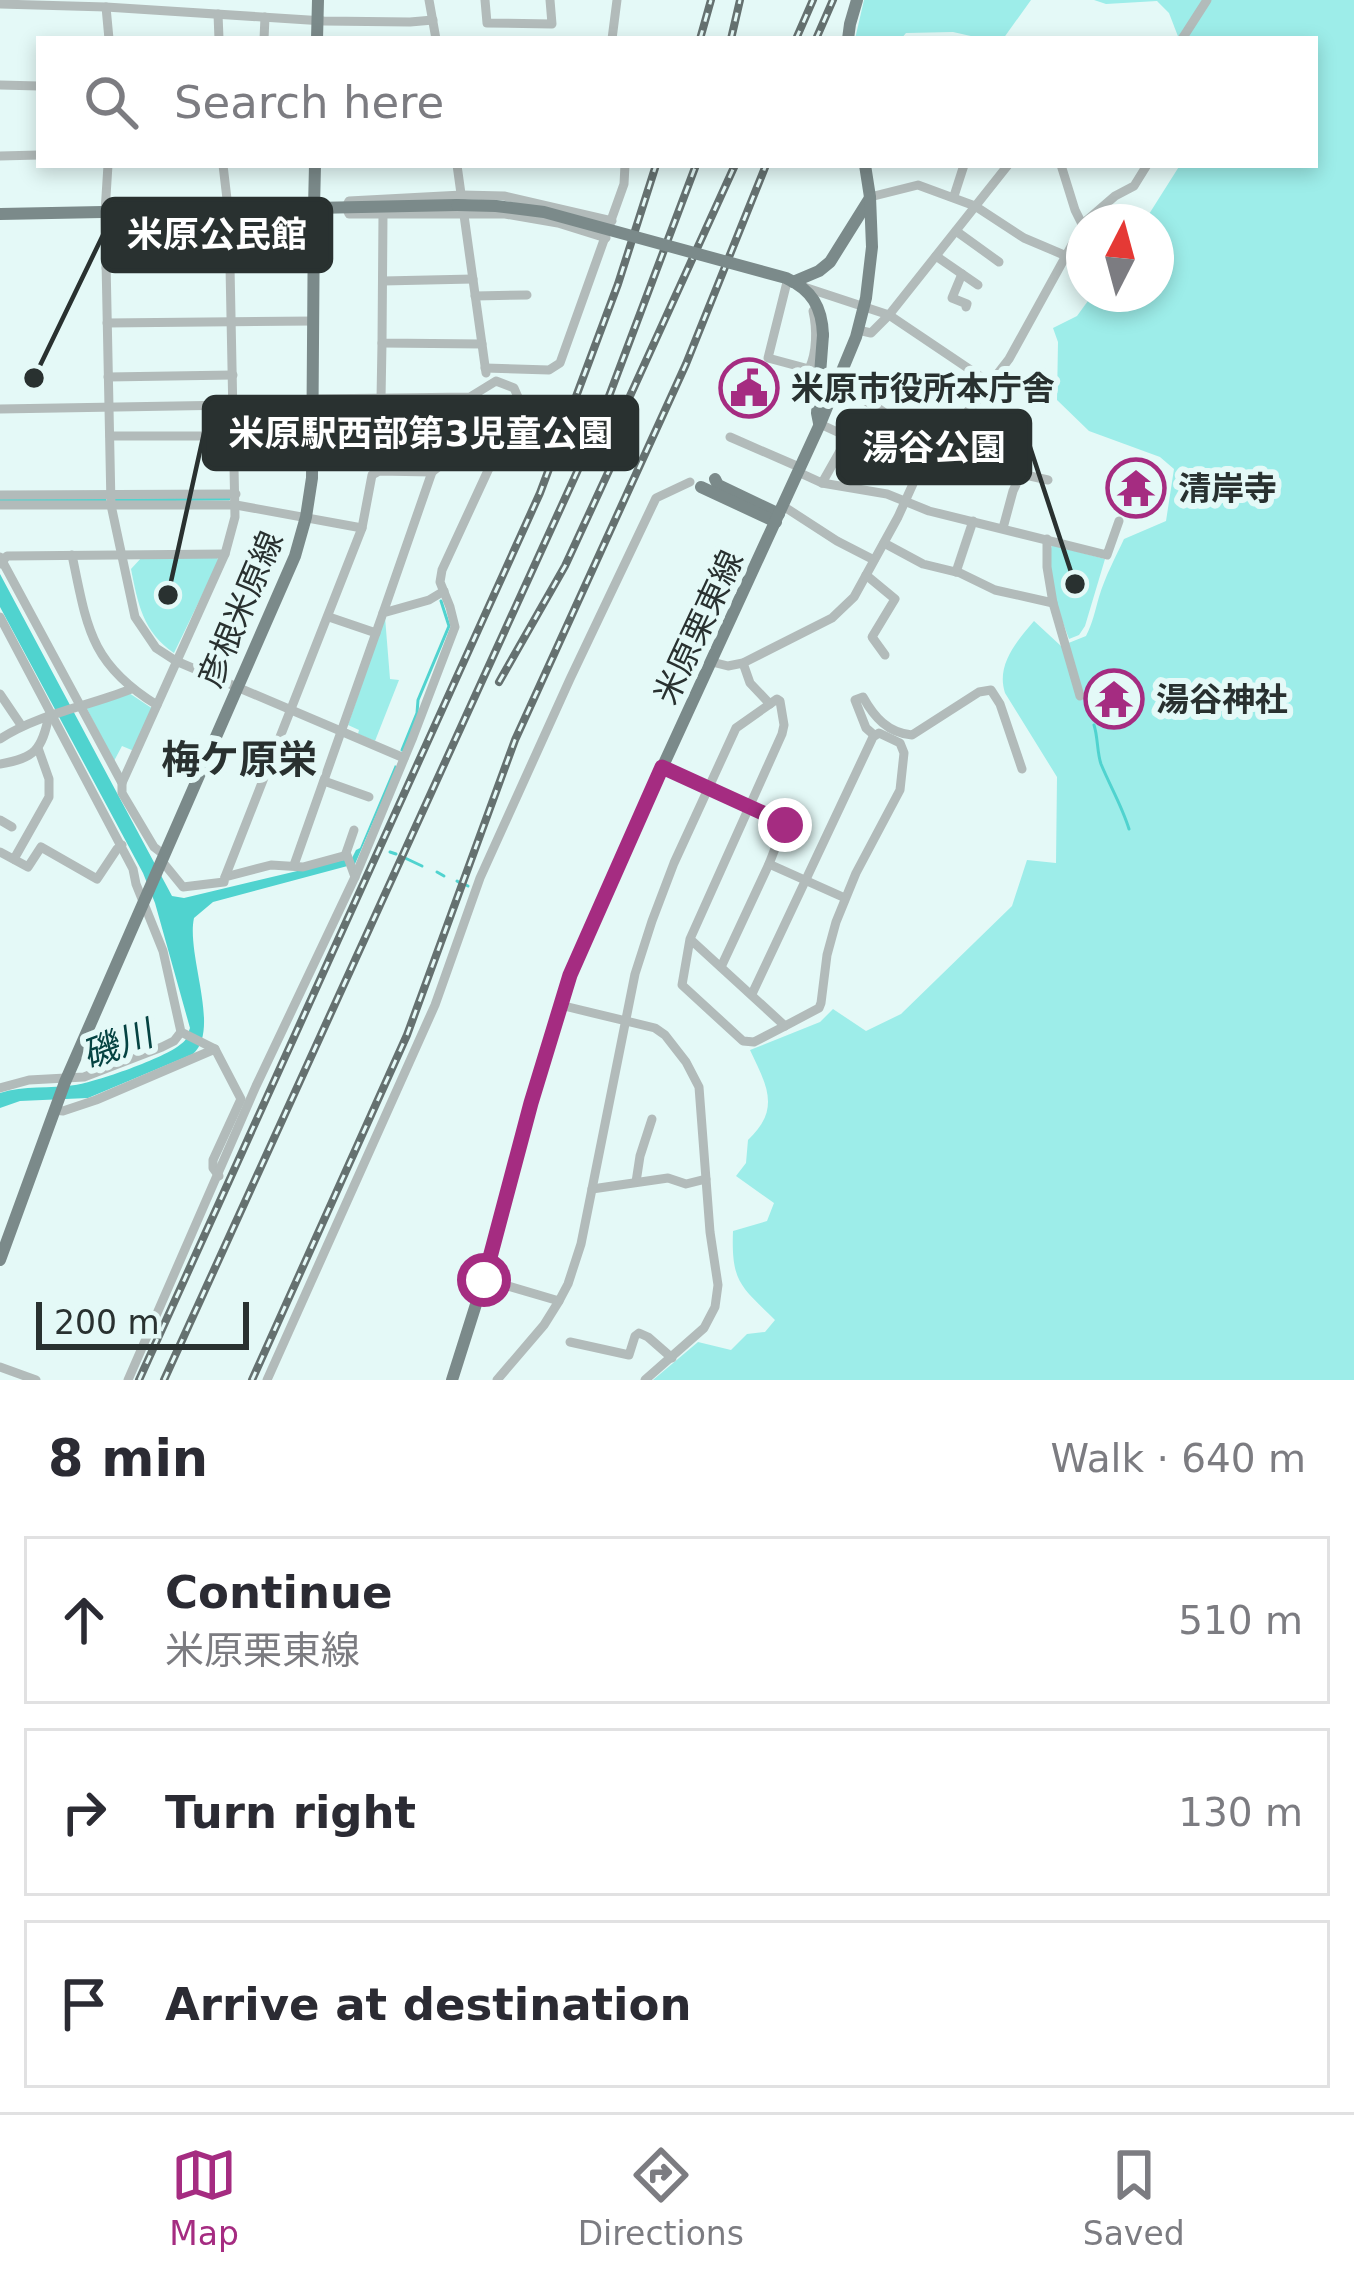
<!DOCTYPE html>
<html lang="en">
<head>
<meta charset="utf-8">
<style>
  body { margin:0; font-family:"DejaVu Sans","Noto Sans JP",sans-serif; background:#f7f7f7; color:#2b2b33 }
  .compass { position:absolute; left:1066px; top:204px; width:108px; height:108px; border-radius:50%; background:#fff; box-shadow:0 6px 18px #0003; rotate:6deg }
  .scale { position:absolute; left:36px; bottom:30px; width:213px; box-sizing:border-box; padding-left:12px; border:6px solid #293130; border-top:0; font-size:33px; line-height:42px; white-space:nowrap; color:#293130; -webkit-text-stroke:9px #e4f9f7; paint-order:stroke }
  .stop { position:absolute; width:36px; height:36px; margin:-27px; border:9px solid #a52c81; border-radius:50%; background:#fff }
  .stop.end { background:#a52c81; border-color:#fff; box-shadow:0 3px 12px #0008 }
  .list { margin:0; padding:0; list-style:none }
  h2 { display:flex; justify-content:space-between; align-items:center; height:156px; margin:0; padding:0 48px; font-size:51px }
  h2 small { font-size:39px; font-weight:400; color:#7c7c81 }
  .list li { display:grid; grid-template-columns:78px 1fr auto; gap:36px; align-items:center; box-sizing:border-box; height:168px; margin:0 24px 24px; padding:0 24px; border:3px solid #e1e1e2; border-radius:0px }
  .list b { display:block; font-size:45px; white-space:nowrap }
  .list p { margin:0; font-size:39px; white-space:nowrap; color:#7c7c81 }
  .list em { font-size:39px; font-style:normal; color:#7c7c81 }
  .icon { flex:none; width:66px; height:66px; fill:none; stroke:currentColor; stroke-width:2; stroke-linecap:round; stroke-linejoin:round }
  .map { position:relative; flex:none; width:1354px; height:1380px; overflow:hidden }
  .search { position:absolute; background:#fff; box-shadow:0 6px 18px #0003; left:36px; right:36px; top:36px; height:132px; display:flex; align-items:center; gap:30px; box-sizing:border-box; padding:0 42px; border-radius:0px; color:#7c7c81; font-size:45px }
  .sheet { height:732px; background:#fff }
  nav { display:flex; justify-content:space-around; align-items:center; box-sizing:border-box; height:168px; border-top:3px solid #e1e1e2; background:#fff; font-size:33px; color:#7c7c81 }
  nav a { display:grid; justify-items:center; gap:6px }
  nav .on { color:#a52c81 }
  .map>svg:first-child { display:block }
  .green { fill:#9dede9 }
  .water { fill:#50d3cf }
  .lines { fill:none; stroke-linecap:round; stroke-linejoin:round }
  .stream { stroke:#50d3cf; stroke-width:3 }
  .minor { stroke:#b2bbba; stroke-width:9 }
  .major { stroke:#7b8a8a; stroke-width:12 }
  .rail-casing { stroke:#657170; stroke-width:8 }
  .rail { stroke:#e4f9f7; stroke-width:3; stroke-dasharray:9; stroke-linecap:butt }
  .major-bridge { stroke:#7b8a8a; stroke-width:12 }
  .route { stroke:#a52c81; stroke-width:15 }
  .labels { text-anchor:middle; stroke-width:12; stroke-linejoin:round; paint-order:stroke }
  .poi-label { font-size:33px; font-weight:bold; fill:#293130; stroke:#e4f9f7; text-anchor:start }
  .street-label { font-size:33px; fill:#293130; stroke:#e4f9f7 }
  .water-label { font-size:36px; font-style:italic; fill:#054342; stroke:#e4f9f7 }
  .quarter-label { font-size:39px; font-weight:bold; fill:#293130; stroke:#e4f9f7 }
  .leader { fill:none; stroke:#293130; stroke-width:4.5 }
  .callout-dot { fill:#293130; stroke:#e4f9f7; stroke-width:4.5 }
  .callout { fill:#293130; stroke:#293130; stroke-width:4.5 }
  .callout-label { font-size:36px; text-anchor:middle; font-weight:bold; fill:#fff }
</style>
</head>
<body>
<div class="map">
<svg width="1354" height="1380" viewBox="0 0 1354 1380">
  <rect width="100%" height="100%" fill="#e4f9f7"/>
  <!-- green -->
  <g class="green">
    <polygon points="864,0 1031,0 1003,39 984,39 953,32 906,33 901,39 855,39"/>
    <path d="M1094,0H1354V1380H653L698,1342L731,1350L747,1334L765,1332L775,1320C741,1286 731,1283 733,1231L767,1221L774,1203L736,1176L746,1163L748,1140C781,1109 767,1086 750,1050L820,1022L833,1009L866,1031L901,1014L1012,906L1027,860L1056,863L1057,777L1005,693C996,665 1016,642 1034,621L1061,646L1086,636C1093,622 1095,611 1099,597C1105,577 1115,558 1124,539L1166,521L1174,469L1160,457L1089,431L1057,400L1058,342L1053,328L1077,316L1093,294H1156V222H1144L1180,165H1315V39H1179L1169,13L1157,1L1106,4Z"/>
    <path d="M1052,545L1105,559L1085,626L1079,635L1069,639C1059,610 1043,574 1052,545Z"/>
    <path d="M143,556L217,558L219,560L174,653C143,632 138,604 131,569Z"/>
    <polygon points="385,617 390,679 399,680 375,741 358,734 359,730 348,725"/>
    <polygon points="129,693 153,709 134,751 122,746 114,761 86,707"/>
  </g>
  <!-- water -->
  <path class="water" d="M0,574L172,896L184,898L352,858L356,850L360,848L395,765L397,767L355,864L213,902L194,918C186,955 221,1030 193,1054L88,1098L20,1101L0,1108V1093C24,1085 50,1089 75,1085C96,1082 165,1058 181,1044C188,1039 187,1036 190,1028L155,903L143,873L0,607Z"/>
  <g class="lines">
    <!-- stream -->
    <g class="stream">
      <polyline points="224,219 225,266"/>
      <polyline points="0,500 105,500"/>
      <polyline points="115,500 229,499 229,497"/>
      <path d="M1094,725C1098,737 1097,753 1101,764C1110,786 1122,806 1129,829"/>
      <polyline points="402,750 417,713 418,700 449,626 441,601"/>
      <polyline points="390,852 396,854"/>
      <polyline points="405,858 422,866"/>
      <polyline points="437,872 444,876"/>
      <polyline points="457,881 460,883"/>
      <polyline points="466,885 468,886"/>
    </g>
    <!-- minor -->
    <g class="minor">
      <polyline points="429,0 436,39"/>
      <polyline points="485,0 487,23 552,24 550,0"/>
      <polyline points="0,4 106,7 324,21 410,22 433,20"/>
      <polyline points="106,7 109,39"/>
      <polyline points="218,14 219,39"/>
      <polyline points="264,39 265,17"/>
      <polyline points="612,39 617,0"/>
      <polyline points="1182,39 1207,0"/>
      <polyline points="0,85 39,86"/>
      <polyline points="0,156 39,155"/>
      <polyline points="108,165 105,212 111,505 135,617 156,648 176,661 404,758"/>
      <polyline points="457,165 486,373"/>
      <polyline points="1061,165 1075,210 1082,224"/>
      <polyline points="954,196 964,165"/>
      <polyline points="870,197 918,185 975,206 1024,238 1064,255"/>
      <polyline points="383,214 505,214 558,223 606,238"/>
      <polyline points="1085,222 1115,196 1134,186 1147,165"/>
      <polyline points="956,231 999,262"/>
      <polyline points="936,256 978,285"/>
      <polyline points="106,268 230,267"/>
      <polyline points="962,274 952,298 967,304 966,307"/>
      <polyline points="383,281 473,279"/>
      <path d="M787,282L768,358L809,369C817,352 817,329 813,311"/>
      <polyline points="804,287 889,315 990,383"/>
      <polyline points="475,296 527,295"/>
      <polyline points="107,323 314,321"/>
      <polyline points="858,330 871,333 889,315 1008,165"/>
      <polyline points="482,344 382,343 383,214 349,214 346,207 349,201 462,195 504,196 612,221"/>
      <polyline points="485,368 549,370 560,363 624,184 625,165"/>
      <polyline points="108,377 233,375"/>
      <polyline points="836,385 875,406 935,449"/>
      <polyline points="381,399 382,343"/>
      <polyline points="0,409 234,405"/>
      <path d="M314,411L456,409C474,412 481,427 498,430L515,422L521,404L514,388L496,381L470,397L314,399"/>
      <polyline points="968,411 1003,434"/>
      <polyline points="820,424 883,453 907,455 922,464"/>
      <polyline points="110,436 235,436"/>
      <polyline points="730,437 799,467"/>
      <polyline points="798,472 822,483 887,494 929,511 1107,555 1119,521"/>
      <polyline points="822,483 848,437"/>
      <polyline points="0,495 236,494"/>
      <polyline points="0,505 236,505 362,528 372,475 379,471 432,472 466,445 484,425"/>
      <polyline points="783,506 837,541 874,560"/>
      <polyline points="1003,528 1013,491 1021,474 1048,480"/>
      <polyline points="884,543 923,564 960,573 995,590 1053,603 1047,567 1047,539"/>
      <path d="M72,555C87,627 90,664 157,705"/>
      <polyline points="0,557 122,783 122,793 154,847 163,854"/>
      <polyline points="0,564 7,556 225,554"/>
      <polyline points="956,572 973,521"/>
      <polyline points="866,575 895,599 872,637 885,655"/>
      <polyline points="1053,603 1080,696"/>
      <polyline points="383,613 432,472"/>
      <polyline points="0,617 133,869 136,884 163,951 181,1032 215,1049 241,1099 213,1160 213,1168 219,1176"/>
      <polyline points="329,617 376,633"/>
      <polyline points="712,662 728,666 743,663 832,618 854,597 898,517 922,464 964,417 1009,359 1084,223"/>
      <polyline points="743,663 750,683 770,704"/>
      <polyline points="0,694 21,725"/>
      <path d="M874,735L866,728L855,700L863,697C874,717 888,733 912,735L979,692L991,690L1000,704L1022,769"/>
      <path d="M0,739C40,713 87,707 131,689"/>
      <path d="M0,764C35,758 42,750 49,715"/>
      <polyline points="662,768 785,823 769,864 721,967"/>
      <polyline points="324,781 369,797"/>
      <polyline points="122,783 225,554 235,517 229,216 223,165"/>
      <polyline points="0,820 12,827"/>
      <polyline points="0,852 28,867 41,847 97,879 117,849 122,845"/>
      <polyline points="345,856 354,830"/>
      <polyline points="14,859 49,797 49,779 38,748"/>
      <polyline points="161,860 183,887 224,882 225,877 271,865 303,867 347,855 355,877"/>
      <polyline points="769,864 845,898"/>
      <polyline points="294,865 383,613 429,600 444,591"/>
      <polyline points="225,877 362,528"/>
      <polyline points="752,994 873,737 879,733 900,743 904,753 900,790 856,873 836,922 827,955 821,1003 819,1008 785,1026"/>
      <polyline points="560,1005 655,1028 665,1035 686,1062 699,1087 710,1232 718,1285 715,1307 704,1328 645,1380"/>
      <polyline points="0,1088 29,1080 84,1077 162,1047 174,1041 181,1032"/>
      <polyline points="54,1110 63,1111 96,1100 215,1049"/>
      <polyline points="636,1182 640,1156 652,1119"/>
      <polyline points="592,1189 668,1178 686,1184 706,1179"/>
      <polyline points="484,1279 559,1301 568,1284 581,1244 635,974 652,921 674,863 736,728 777,699 780,701 784,725 782,734 690,939 682,985 743,1041 754,1042 785,1026 690,939"/>
      <polyline points="570,1342 629,1355 635,1336 639,1333 648,1337 672,1358"/>
      <polyline points="0,1367 36,1380"/>
      <polyline points="128,1380 256,1086 355,877 413,737 455,627 450,607 440,582 442,570 497,451 498,430"/>
      <polyline points="267,1380 435,1005 480,878 570,679 656,498 690,482"/>
      <polyline points="497,1380 544,1325 559,1301"/>
    </g>
    <!-- major -->
    <g class="major">
      <polyline points="317,39 318,0"/>
      <polyline points="848,39 850,24 857,0"/>
      <polyline points="0,214 314,208 315,165"/>
      <polyline points="793,282 819,271 830,262 870,198"/>
      <polyline points="819,423 817,413 823,335"/>
      <polyline points="715,479 718,485 779,514"/>
      <polyline points="701,487 776,522"/>
      <polyline points="0,1260 65,1082 295,556 306,517 312,478 314,208 457,205"/>
      <polyline points="452,1380 484,1279 531,1103 570,975 662,768 820,424 856,337 866,298 872,247 870,197 865,165"/>
    </g>
    <defs>
      <g id="rail">
        <polyline points="700,39 711,0"/>
        <polyline points="731,39 740,0"/>
        <polyline points="796,39 813,0"/>
        <polyline points="816,39 833,0"/>
        <polyline points="610,440 735,165"/>
        <polyline points="499,682 565,566 630,425"/>
        <polyline points="139,1380 540,493 618,284 656,165"/>
        <polyline points="164,1380 597,428 696,165"/>
        <polyline points="252,1380 407,1035 515,740 686,364 766,165"/>
      </g>
    </defs>
    <!-- rail casing -->
    <use href="#rail" class="rail-casing"/>
    <!-- rail -->
    <use href="#rail" class="rail"/>
    <!-- major-bridge -->
    <path class="major-bridge" d="M457,205L496,206L544,212L786,278C812,290 822,307 823,335"/>
  </g>
  <g class="lines">
    <!-- route -->
    <polyline class="route" points="484,1280 531,1103 570,975 662,767 785,823 785,825"/>
  </g>
  <!-- icons -->
  <defs>
    <symbol id="civic-ring" viewBox="-11 -11 22 22"><circle r="9.5" fill="#e4f9f7" stroke="#a52c81" stroke-width="1.5"/><path d="M-.6-6.5H3V-4.5H.6V-3L4-1V1h2V6H-6V1h2V-1L-.6-3ZM-1.2 2.5V6h2.4V2.5Z" fill="#a52c81"/></symbol>
    <symbol id="temple-ring" viewBox="-11 -11 22 22"><circle r="9.5" fill="#e4f9f7" stroke="#a52c81" stroke-width="1.5"/><path d="M0-6L5-2H3V0L6.5 2.5H4V6H1.5V3h-3V6H-4V2.5H-6.5L-3 0V-2H-5Z" fill="#a52c81"/></symbol>
  </defs>
  <g fill-rule="evenodd">
    <use href="#civic-ring" x="716" y="355" width="66" height="66"/>
    <use href="#temple-ring" x="1103" y="455" width="66" height="66"/>
    <use href="#temple-ring" x="1081" y="666" width="66" height="66"/>
  </g>
  <g class="labels">
    <!-- poi labels -->
    <g class="poi-label">
      <text x="791" y="400">米原市役所本庁舎</text>
      <text x="1178" y="500">清岸寺</text>
      <text x="1156" y="711">湯谷神社</text>
    </g>
    <!-- street labels -->
    <g class="street-label">
      <text transform="translate(240 609) rotate(-67)" y="12">彦根米原線</text>
      <text transform="translate(698 627) rotate(-65)" y="12">米原栗東線</text>
    </g>
    <!-- water labels -->
    <g class="water-label">
      <text transform="translate(117 1044) rotate(-21)" y="13">磯川</text>
    </g>
    <!-- quarter labels -->
    <g class="quarter-label">
      <text x="239" y="773">梅ケ原栄</text>
    </g>
  </g>
  <!-- callouts -->
  <path class="leader" d="M34 378L103 235M168 595L204 433M1075 584L1030 447"/>
  <g class="callout-dot">
    <circle cx="34" cy="378" r="12"/>
    <circle cx="168" cy="595" r="12"/>
    <circle cx="1075" cy="584" r="12"/>
  </g>
  <g class="callout">
    <rect x="103" y="199" width="228" height="72" rx="12"/>
    <rect x="204" y="397" width="433" height="72" rx="12"/>
    <rect x="838" y="411" width="192" height="72" rx="12"/>
  </g>
  <g class="callout-label">
    <text x="217" y="247">米原公民館</text>
    <text x="421" y="446">米原駅西部第3児童公園</text>
    <text x="934" y="460">湯谷公園</text>
  </g>
</svg>
<svg class="compass" viewBox="-18 -18 36 36"><path d="M0-13l5 13h-10z" fill="#e53935"/><path d="M0 13l5-13h-10z" fill="#7c7c81"/></svg>
<div class="scale">200 m</div>
<div class="stop" style="left:484px;top:1280px"></div>
<div class="stop end" style="left:785px;top:825px"></div>
<div class="search"><svg class="icon" aria-label="search" viewBox="0 0 24 24"><circle cx="10" cy="10" r="6"/><path d="M15 15l6 6"/></svg>Search here</div>
</div>
<section class="sheet">
<h2>8 min<small>Walk · 640 m</small></h2>
<ul class="list">
<li><svg class="icon" aria-label="ahead" viewBox="0 0 24 24"><path d="M12 20V5M6 11l6-6 6 6"/></svg><div><b>Continue</b><p>米原栗東線</p></div><em>510 m</em></li>
<li><svg class="icon" aria-label="right" viewBox="0 0 24 24"><path d="M7 20v-9h11M14 6l5 5-5 5"/></svg><div><b>Turn right</b></div><em>130 m</em></li>
<li><svg class="icon" aria-label="arrive" viewBox="0 0 24 24"><path d="M6 21V4h12l-3 4 3 4H6"/></svg><div><b>Arrive at destination</b></div></li>
</ul>
</section>
<nav>
<a class="on"><svg class="icon" aria-label="map" viewBox="0 0 24 24"><path d="M3 6l6-2 6 2 6-2v14l-6 2-6-2-6 2zM9 4v14M15 6v14"/></svg>Map</a>
<a><svg class="icon" aria-label="directions" viewBox="0 0 24 24"><path d="M12 3l9 9-9 9-9-9zM9 14v-3h6M13 9l2 2-2 2"/></svg>Directions</a>
<a><svg class="icon" aria-label="saved" viewBox="0 0 24 24"><path d="M7 4h10v16l-5-4-5 4z"/></svg>Saved</a>
</nav>
</body>
</html>
